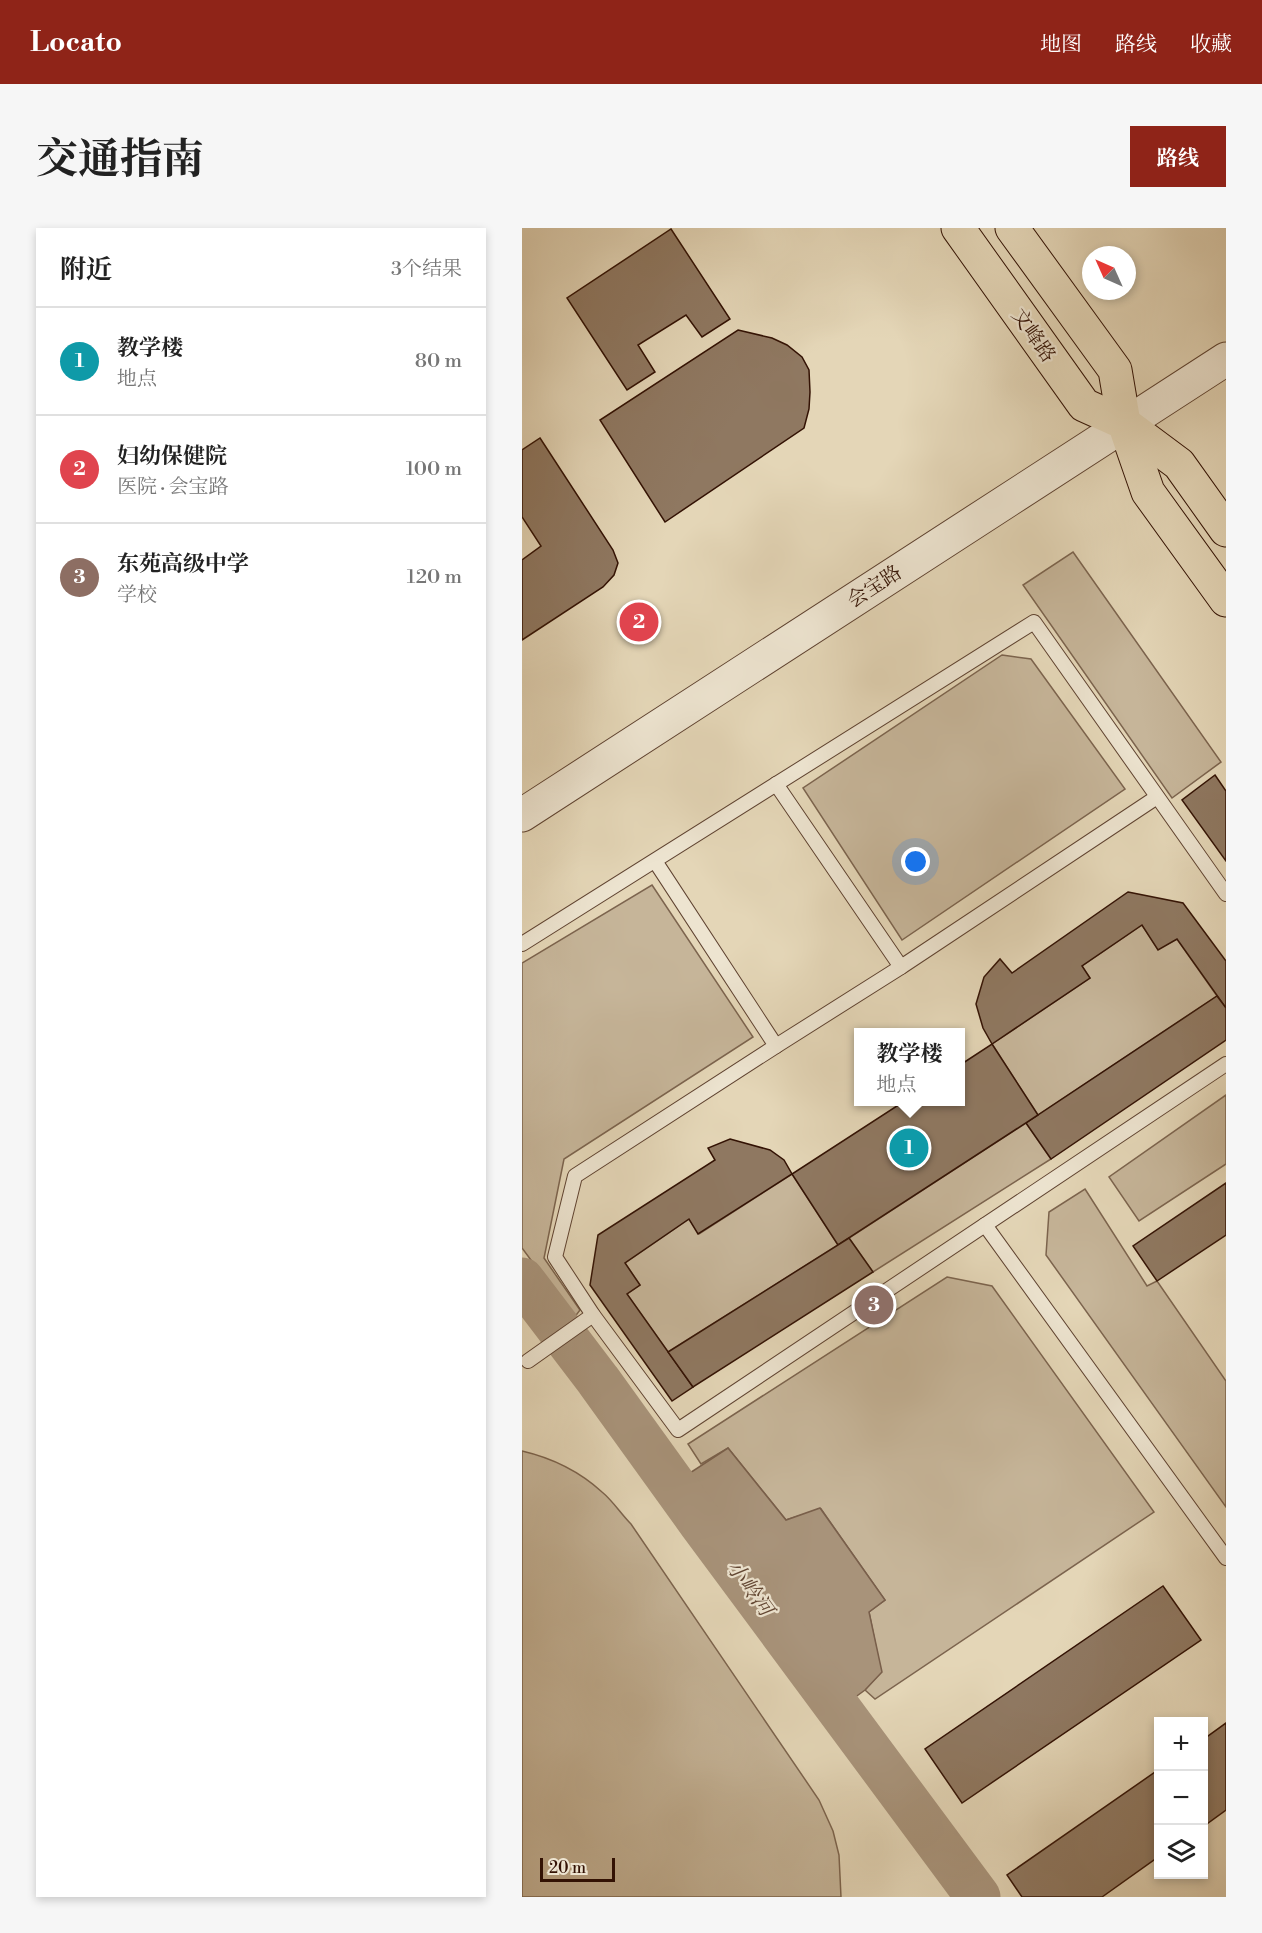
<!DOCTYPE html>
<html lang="zh">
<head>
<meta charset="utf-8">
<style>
  body { margin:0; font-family:"Libre Bodoni","Noto Serif SC",serif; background:#f6f6f6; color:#222 }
  .controls { position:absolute; right:18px; bottom:18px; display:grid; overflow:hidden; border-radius:0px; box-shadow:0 3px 9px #0003 }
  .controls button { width:54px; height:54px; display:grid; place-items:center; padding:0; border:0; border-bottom:2px solid #e0e0e0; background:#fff; color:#222; font:30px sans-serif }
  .compass { position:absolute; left:560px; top:18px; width:54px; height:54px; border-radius:50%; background:#fff; box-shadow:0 3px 9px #0003; rotate:315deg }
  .scale { position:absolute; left:18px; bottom:15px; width:75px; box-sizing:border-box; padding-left:6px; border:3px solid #331204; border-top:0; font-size:16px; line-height:21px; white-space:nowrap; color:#331204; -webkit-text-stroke:4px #ede4d0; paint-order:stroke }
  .you { position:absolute; left:394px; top:634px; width:21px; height:21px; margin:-15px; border:4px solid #fff; border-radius:50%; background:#1a73e8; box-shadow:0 0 0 9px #1a73e833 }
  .badge { display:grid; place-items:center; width:39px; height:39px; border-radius:50%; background:#8f2418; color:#fff; font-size:20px; font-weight:700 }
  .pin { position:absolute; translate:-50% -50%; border:3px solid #fff; box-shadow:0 2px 6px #0006 }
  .popup { position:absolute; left:332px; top:800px; width:111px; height:78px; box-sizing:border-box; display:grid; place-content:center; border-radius:0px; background:#fff; filter:drop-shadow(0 2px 4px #0005); font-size:20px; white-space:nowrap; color:#767676 }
  .popup b { font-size:22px; color:#222 }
  .popup::after { content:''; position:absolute; left:50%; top:100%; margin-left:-12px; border:12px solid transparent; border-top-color:#fff }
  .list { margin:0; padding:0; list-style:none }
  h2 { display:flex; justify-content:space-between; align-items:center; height:78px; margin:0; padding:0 24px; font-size:26px }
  h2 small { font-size:20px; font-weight:400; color:#767676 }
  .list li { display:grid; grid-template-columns:39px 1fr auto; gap:18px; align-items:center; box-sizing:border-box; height:108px; padding:0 24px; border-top:2px solid #e0e0e0 }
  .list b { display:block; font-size:22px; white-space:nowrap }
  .list p { margin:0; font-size:20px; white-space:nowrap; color:#767676 }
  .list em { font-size:20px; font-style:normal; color:#767676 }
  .icon { flex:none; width:33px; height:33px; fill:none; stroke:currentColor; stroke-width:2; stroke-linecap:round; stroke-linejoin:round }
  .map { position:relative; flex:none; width:704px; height:1669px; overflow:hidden; border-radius:0px }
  header { display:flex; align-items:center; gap:36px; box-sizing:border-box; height:84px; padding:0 30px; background:#8f2418; color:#fff }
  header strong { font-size:28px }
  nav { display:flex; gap:33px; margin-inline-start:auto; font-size:21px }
  .intro { display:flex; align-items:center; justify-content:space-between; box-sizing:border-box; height:144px; padding:0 36px }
  h1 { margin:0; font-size:42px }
  .button { padding:15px 27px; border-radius:0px; background:#8f2418; color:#fff; font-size:21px; font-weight:700 }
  main { display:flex; gap:36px; padding:0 36px }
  aside { flex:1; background:#fff; border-radius:0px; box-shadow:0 3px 9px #0003 }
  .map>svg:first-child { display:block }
  .green { fill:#c6b599; stroke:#7c644e; stroke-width:1.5 }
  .water { fill:#a8937a; stroke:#795f4b; stroke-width:1.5 }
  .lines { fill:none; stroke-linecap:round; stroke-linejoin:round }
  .river { stroke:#a8937a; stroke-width:45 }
  .building { fill:#8f7861; stroke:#331204; stroke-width:1.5 }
  .service-casing { stroke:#5f4331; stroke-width:16 }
  .tertiary-casing { stroke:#5f4331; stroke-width:35 }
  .primary-casing { stroke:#331204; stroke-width:35 }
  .service { stroke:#ede4d0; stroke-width:14 }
  .tertiary { stroke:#ede4d0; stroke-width:33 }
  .primary { stroke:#e4d6b7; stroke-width:33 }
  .labels { text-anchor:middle; stroke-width:4.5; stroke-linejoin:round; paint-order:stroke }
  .street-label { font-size:20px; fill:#331204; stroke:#ede4d0 }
  .water-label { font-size:21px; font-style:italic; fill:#624633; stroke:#ede4d0 }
</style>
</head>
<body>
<header>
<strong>Locato</strong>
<nav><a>地图</a><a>路线</a><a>收藏</a></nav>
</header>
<div class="intro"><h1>交通指南</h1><a class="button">路线</a></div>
<main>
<aside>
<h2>附近<small>3个结果</small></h2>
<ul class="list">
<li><span class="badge" style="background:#0f9aa8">1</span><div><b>教学楼</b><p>地点</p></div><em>80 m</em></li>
<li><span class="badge" style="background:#e0444e">2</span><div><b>妇幼保健院</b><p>医院 · 会宝路</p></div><em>100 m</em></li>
<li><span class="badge" style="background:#8d6e63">3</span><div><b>东苑高级中学</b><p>学校</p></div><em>120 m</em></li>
</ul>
</aside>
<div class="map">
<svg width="704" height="1669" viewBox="0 0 704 1669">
  <rect width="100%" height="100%" fill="#e4d6b7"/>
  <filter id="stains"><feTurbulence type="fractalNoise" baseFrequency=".00333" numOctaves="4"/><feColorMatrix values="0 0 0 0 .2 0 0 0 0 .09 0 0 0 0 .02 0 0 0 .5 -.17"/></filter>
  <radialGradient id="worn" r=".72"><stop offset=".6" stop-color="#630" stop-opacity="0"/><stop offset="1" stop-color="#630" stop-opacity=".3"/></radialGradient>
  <!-- green -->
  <g class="green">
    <polygon points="551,324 699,534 650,570 501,357"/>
    <polygon points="480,427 509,431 603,561 380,712 281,560"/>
    <polygon points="130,657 231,809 42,931 22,1030 58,1082 52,1090 0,1020 0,735"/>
    <polygon points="620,697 636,721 655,711 695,768 516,887 470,816 568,750 560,738"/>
    <polygon points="704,867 704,936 617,993 587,949"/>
    <polygon points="504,895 529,931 351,1044 327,1010"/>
    <polygon points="270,946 316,1017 146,1124 105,1066 118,1057 103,1035 167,991 177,1006"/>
    <polygon points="563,961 625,1058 635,1053 704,1153 704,1279 524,1027 527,984"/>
    <polygon points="425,1049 470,1058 632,1284 353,1471 343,1462 359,1444 347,1384 363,1372 299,1281 264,1292 206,1220 179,1236 166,1216"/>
    <path d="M0,1223C30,1230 57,1243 80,1264C91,1273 99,1286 109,1296L297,1572L311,1603L317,1627L319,1669H0Z"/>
  </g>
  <!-- water -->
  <polygon class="water" points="206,1220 264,1292 298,1280 363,1372 347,1384 360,1444 343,1462 317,1481 151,1256"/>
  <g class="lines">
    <!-- river -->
    <polyline class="river" points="0,1052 76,1152 179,1295 456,1669"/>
  </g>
  <!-- building -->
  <g class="building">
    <polygon points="149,1 208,91 180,109 164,87 116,117 133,144 105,162 45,70"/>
    <polygon points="216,102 250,110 265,117 280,129 287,142 288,164 287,181 282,200 143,294 78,192"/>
    <polygon points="18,210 91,322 96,335 92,347 81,359 0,412 0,332 19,318 0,289 0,222"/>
    <polygon points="693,547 704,563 704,633 660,572"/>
    <polygon points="606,664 661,675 704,733 704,780 655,711 636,722 620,697 560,738 568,750 470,816 461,800 454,776 462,749 478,731 490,745"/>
    <polygon points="695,768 704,780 704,812 529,931 504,895"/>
    <polygon points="470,816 516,887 316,1017 270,946 381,874 438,874 438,837"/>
    <polygon points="208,911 248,922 262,932 270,946 176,1006 167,991 103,1035 118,1057 105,1066 171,1159 150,1173 68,1057 76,1007 193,932 186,920"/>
    <polygon points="704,955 704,1007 635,1053 611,1018"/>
    <polygon points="327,1010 351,1044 171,1159 146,1124"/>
    <polygon points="641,1358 679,1412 440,1575 403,1521"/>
    <polygon points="704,1495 704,1582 682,1598 682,1511"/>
    <polygon points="636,1542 636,1629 580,1669 500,1669 485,1647"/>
  </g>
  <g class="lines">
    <defs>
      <g id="service">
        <polyline points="254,556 379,739"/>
        <polyline points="133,633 254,818 53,948 33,1029 71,1087 156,1202 704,836"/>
        <polyline points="0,716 512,394 704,666"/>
        <polyline points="254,818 379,739 635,569"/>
        <polyline points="463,997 704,1330"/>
        <polyline points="6,1133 71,1087"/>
      </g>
      <polyline id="tertiary" points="0,587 704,131"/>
      <g id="primary">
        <polyline points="436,0 562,177 602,195 626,264 704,372"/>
        <polyline points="490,0 593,142 602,195 657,236 704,302"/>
      </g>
    </defs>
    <!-- service casing -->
    <use href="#service" class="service-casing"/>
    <!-- tertiary casing -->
    <use href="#tertiary" class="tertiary-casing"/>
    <!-- primary casing -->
    <use href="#primary" class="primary-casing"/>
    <!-- service -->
    <use href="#service" class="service"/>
    <!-- tertiary -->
    <use href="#tertiary" class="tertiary"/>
    <!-- primary -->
    <use href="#primary" class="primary"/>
  </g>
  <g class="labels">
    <!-- street labels -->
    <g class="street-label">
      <text transform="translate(512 107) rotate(55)" y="7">文峰路</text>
      <text transform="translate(352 358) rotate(-33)" y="7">会宝路</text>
    </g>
    <!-- water labels -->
    <g class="water-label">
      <text transform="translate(228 1360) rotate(54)" y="7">小岭河</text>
    </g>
  </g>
  <rect width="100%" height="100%" filter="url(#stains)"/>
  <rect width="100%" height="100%" fill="url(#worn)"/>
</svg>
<div class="controls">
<button>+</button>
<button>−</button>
<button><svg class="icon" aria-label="layers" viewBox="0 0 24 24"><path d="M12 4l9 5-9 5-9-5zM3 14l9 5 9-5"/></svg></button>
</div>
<svg class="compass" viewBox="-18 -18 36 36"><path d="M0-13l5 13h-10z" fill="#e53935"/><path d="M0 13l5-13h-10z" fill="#767676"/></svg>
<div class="scale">20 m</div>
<div class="you"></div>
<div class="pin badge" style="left:387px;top:920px;background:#0f9aa8">1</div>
<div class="popup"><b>教学楼</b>地点</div>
<div class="pin badge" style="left:117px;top:394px;background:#e0444e">2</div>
<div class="pin badge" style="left:352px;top:1077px;background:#8d6e63">3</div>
</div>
</main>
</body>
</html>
